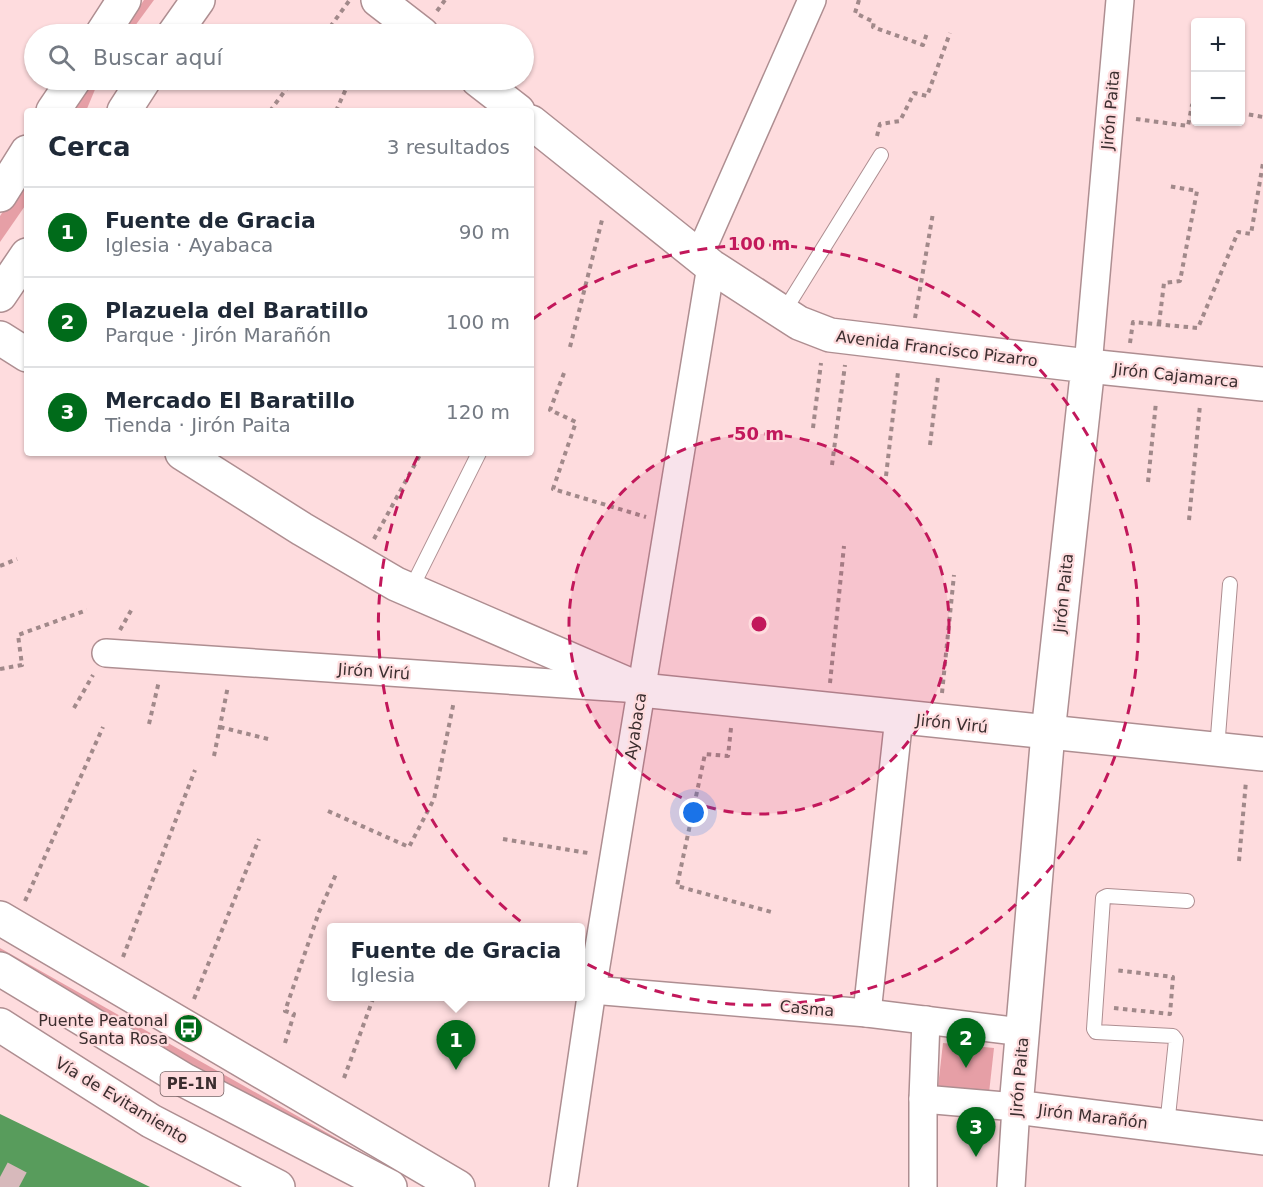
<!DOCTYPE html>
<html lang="es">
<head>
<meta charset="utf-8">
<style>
  body { margin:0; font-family:"DejaVu Sans",sans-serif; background:#f6f6f7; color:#1f2937 }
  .controls { position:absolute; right:18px; top:18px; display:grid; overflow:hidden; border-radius:6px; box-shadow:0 2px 4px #0004 }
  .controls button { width:54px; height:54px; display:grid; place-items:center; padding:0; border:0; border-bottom:2px solid #e0e1e3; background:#fff; color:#1f2937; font:30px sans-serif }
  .you { position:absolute; left:694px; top:813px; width:21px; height:21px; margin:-15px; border:4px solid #fff; border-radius:50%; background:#1a73e8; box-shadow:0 0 0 9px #1a73e833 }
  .badge { display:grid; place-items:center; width:39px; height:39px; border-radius:50%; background:#006b1a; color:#fff; font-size:20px; font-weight:700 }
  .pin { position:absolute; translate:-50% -50px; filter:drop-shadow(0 2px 3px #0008) }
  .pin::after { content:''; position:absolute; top:32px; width:21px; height:18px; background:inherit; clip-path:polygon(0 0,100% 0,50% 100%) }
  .popup { position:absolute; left:327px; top:923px; width:258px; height:78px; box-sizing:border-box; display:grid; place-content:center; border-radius:6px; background:#fff; filter:drop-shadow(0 2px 4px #0005); font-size:20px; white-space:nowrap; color:#747a83 }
  .popup b { font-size:22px; color:#1f2937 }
  .popup::after { content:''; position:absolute; left:50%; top:100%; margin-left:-12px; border:12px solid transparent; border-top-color:#fff }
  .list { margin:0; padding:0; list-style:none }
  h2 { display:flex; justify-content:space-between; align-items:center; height:78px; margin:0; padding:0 24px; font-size:26px }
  h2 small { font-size:20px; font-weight:400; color:#747a83 }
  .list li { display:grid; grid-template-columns:39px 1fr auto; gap:18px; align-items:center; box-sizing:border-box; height:90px; padding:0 24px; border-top:2px solid #e0e1e3 }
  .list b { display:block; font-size:22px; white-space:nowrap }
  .list p { margin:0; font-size:20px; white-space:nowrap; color:#747a83 }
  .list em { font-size:20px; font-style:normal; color:#747a83 }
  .icon { flex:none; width:33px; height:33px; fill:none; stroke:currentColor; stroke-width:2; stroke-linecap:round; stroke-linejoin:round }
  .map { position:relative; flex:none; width:1263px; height:1187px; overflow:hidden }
  .search { position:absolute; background:#fff; box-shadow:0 2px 4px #0004; left:24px; top:24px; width:510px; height:66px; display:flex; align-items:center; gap:15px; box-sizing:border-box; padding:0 21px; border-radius:33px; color:#747a83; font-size:22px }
  .panel { position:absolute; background:#fff; box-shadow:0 2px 4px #0004; left:24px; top:108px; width:510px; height:348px; border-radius:6px }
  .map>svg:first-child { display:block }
  .green { fill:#e69fa6 }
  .water { fill:#589c5c }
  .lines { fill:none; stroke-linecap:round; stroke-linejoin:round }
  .motorway-tunnel { stroke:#d7b9bb; stroke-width:33; stroke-dasharray:33 16; stroke-linecap:butt }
  .service-casing { stroke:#ae8e91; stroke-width:16 }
  .minor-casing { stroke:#ae8e91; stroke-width:30 }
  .tertiary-casing { stroke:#ae8e91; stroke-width:36 }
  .secondary-casing { stroke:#ae8e91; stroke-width:36 }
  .motorway-casing { stroke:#ae8e91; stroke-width:36 }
  .path { stroke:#a1898a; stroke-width:4; stroke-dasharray:4.5 4.5; stroke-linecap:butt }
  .service { stroke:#fff; stroke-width:14 }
  .minor { stroke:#fff; stroke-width:27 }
  .tertiary { stroke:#fff; stroke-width:33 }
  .secondary { stroke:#fff; stroke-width:33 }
  .motorway { stroke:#fff; stroke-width:33 }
  .ring { fill:none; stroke:#c2185b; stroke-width:3; stroke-dasharray:10 8 }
  .labels { text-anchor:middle; stroke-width:4.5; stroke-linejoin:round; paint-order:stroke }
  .shield { fill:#fedcde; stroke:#766264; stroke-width:1.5 }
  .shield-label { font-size:15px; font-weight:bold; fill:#3b2e2f }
  .street-label { font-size:16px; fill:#3b2e2f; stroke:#fedcde }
  .poi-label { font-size:16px; fill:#3b2e2f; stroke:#fedcde; text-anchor:end }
  .centre { fill:#c2185b; stroke:#fedcde; stroke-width:3 }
  .ring-label { font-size:18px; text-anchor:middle; font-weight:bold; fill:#c2185b; stroke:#fedcde; stroke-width:4.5; stroke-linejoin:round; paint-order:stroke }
</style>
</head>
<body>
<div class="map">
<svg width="1263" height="1187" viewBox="0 0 1263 1187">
  <rect width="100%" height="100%" fill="#fedcde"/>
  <!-- green -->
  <g class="green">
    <polygon points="144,0 154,0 129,34 121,34"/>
    <polygon points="91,80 99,80 86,111 70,111"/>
    <polygon points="27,175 27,203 0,242 0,216"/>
    <polygon points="0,948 368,1156 363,1166 0,957"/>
    <polygon points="943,1043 994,1048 989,1093 938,1087"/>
  </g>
  <!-- water -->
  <polygon class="water" points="0,1114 150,1187 0,1187"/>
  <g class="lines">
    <!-- motorway-tunnel -->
    <polyline class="motorway-tunnel" points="0,1177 19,1187"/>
    <defs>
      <g id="service">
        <polyline points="783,313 881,155"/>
        <polyline points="410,591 479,453"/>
        <polyline points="1217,749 1230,584"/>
        <polyline points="1167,1126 1176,1040 1173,1036 1096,1032 1094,1029 1103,898 1107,896 1187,901"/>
      </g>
      <g id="minor">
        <polyline points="699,256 812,0"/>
        <polyline points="1088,366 1120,0"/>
        <polyline points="106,653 625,688"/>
        <polyline points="592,990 867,1013 1022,1032"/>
        <polyline points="867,1013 899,717"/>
        <polyline points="923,1099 1016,1107 1011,1187"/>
        <polyline points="563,1187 592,990 711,266"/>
        <polyline points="923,1187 923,1099 926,1020"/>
      </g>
      <polyline id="tertiary" points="1088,366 1263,384"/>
      <g id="secondary">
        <polyline points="378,0 422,34"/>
        <polyline points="102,34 124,0"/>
        <polyline points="174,34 198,0"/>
        <polyline points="478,80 518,111"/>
        <polyline points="53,111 74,80"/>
        <polyline points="124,111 144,80"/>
        <polyline points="531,122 711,266 799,323 830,335 1088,366 1048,733 1016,1107 1263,1138"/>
        <polyline points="0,195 27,152"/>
        <polyline points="0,295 27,255"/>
        <polyline points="0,338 27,355"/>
        <polyline points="182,453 302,529 396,584 641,690 1263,754"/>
      </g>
      <g id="motorway">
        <polyline points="0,918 458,1187"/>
        <polyline points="0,969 184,1080 390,1187"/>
        <polyline points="0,1025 151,1121 278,1187"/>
      </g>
    </defs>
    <!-- service casing -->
    <use href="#service" class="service-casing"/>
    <!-- minor casing -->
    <use href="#minor" class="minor-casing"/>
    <!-- tertiary casing -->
    <use href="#tertiary" class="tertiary-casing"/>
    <!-- secondary casing -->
    <use href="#secondary" class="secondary-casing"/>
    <!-- motorway casing -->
    <use href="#motorway" class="motorway-casing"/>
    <!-- path -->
    <g class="path">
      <polyline points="859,0 855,13 874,22 873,27 923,45 927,33"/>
      <polyline points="437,11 445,0"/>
      <polyline points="325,34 349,1"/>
      <polyline points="270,111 293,80"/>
      <polyline points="336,111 350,80"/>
      <polyline points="1240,113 1263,117"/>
      <polyline points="1136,119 1188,126 1192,105 1196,106"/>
      <polyline points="877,136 880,124 900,121 914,93 927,96 950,33"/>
      <polyline points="915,318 933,213"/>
      <polyline points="1159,324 1164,283 1180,281 1197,191 1168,186"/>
      <polyline points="1130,343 1133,322 1198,328 1238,232 1251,234 1263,163"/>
      <polyline points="570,347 603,216"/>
      <polyline points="564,373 550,410 576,422 553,489 646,517"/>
      <polyline points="813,428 821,363"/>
      <polyline points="930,445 938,377"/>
      <polyline points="832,465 845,365"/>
      <polyline points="886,476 898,372"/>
      <polyline points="1148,482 1156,402"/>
      <polyline points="1189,520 1200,405"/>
      <polyline points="374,539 421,453"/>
      <polyline points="0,566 17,559"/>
      <polyline points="120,630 133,607"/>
      <polyline points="0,669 22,665 18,635 87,610"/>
      <polyline points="830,683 844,546"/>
      <polyline points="942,693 954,575"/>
      <polyline points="74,708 93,675"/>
      <polyline points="149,724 159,681"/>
      <polyline points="220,727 272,740"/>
      <polyline points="731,728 728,756 705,754 677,886 775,913"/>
      <polyline points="214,756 228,686"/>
      <polyline points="328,811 409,847 434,799 454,701"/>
      <polyline points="503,839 588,853"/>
      <polyline points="1239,861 1246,781"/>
      <polyline points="25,901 103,727"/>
      <polyline points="123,957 195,770"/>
      <polyline points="194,999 259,839"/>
      <polyline points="1114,1008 1170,1014 1173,977 1115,970"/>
      <polyline points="285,1043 294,1014 285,1011 319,912 337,872"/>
      <polyline points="344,1078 374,996"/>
    </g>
    <!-- service -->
    <use href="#service" class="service"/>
    <!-- minor -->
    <use href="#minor" class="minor"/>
    <!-- tertiary -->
    <use href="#tertiary" class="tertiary"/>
    <!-- secondary -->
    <use href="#secondary" class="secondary"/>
    <!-- motorway -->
    <use href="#motorway" class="motorway"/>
  </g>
  <!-- distance rings -->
  <circle cx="759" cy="624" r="190" fill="#c2185b" fill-opacity=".12"/>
  <g class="ring">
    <circle cx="759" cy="624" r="190"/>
    <path d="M533 319A380 380 0 1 1 419 454"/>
  </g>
  <!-- icons -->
  <defs>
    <symbol id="bus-disc" viewBox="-11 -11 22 22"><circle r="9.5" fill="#006b1a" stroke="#fedcde"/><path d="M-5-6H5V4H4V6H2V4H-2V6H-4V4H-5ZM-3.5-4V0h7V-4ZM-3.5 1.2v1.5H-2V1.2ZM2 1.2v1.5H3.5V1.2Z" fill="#fff"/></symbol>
  </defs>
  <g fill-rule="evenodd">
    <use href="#bus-disc" x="172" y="1012" width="33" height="33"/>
  </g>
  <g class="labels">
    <!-- shield labels -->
    <rect class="shield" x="160.5" y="1072" width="63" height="24" rx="4.5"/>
    <g class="shield-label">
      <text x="192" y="1089">PE-1N</text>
    </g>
    <!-- street labels -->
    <g class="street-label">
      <text transform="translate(1110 110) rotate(-85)" y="6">Jirón Paita</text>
      <text transform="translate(937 348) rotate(7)" y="6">Avenida Francisco Pizarro</text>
      <text transform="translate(1176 375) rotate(6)" y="6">Jirón Cajamarca</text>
      <text transform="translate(1063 593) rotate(-84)" y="6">Jirón Paita</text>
      <text transform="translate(374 671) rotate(4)" y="6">Jirón Virú</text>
      <text transform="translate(952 723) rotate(6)" y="6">Jirón Virú</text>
      <text transform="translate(635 726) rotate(-81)" y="6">Ayabaca</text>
      <text transform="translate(807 1008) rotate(5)" y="6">Casma</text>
      <text transform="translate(1019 1077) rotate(-85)" y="6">Jirón Paita</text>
      <text transform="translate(122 1100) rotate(31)" y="6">Vía de Evitamiento</text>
      <text transform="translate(1093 1116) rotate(7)" y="6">Jirón Marañón</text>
    </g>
    <!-- poi labels -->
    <g class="poi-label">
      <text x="168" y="1026">Puente Peatonal<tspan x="168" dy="18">Santa Rosa</tspan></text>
    </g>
  </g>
  <circle cx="759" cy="624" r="9" class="centre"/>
  <g class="ring-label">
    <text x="759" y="250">100 m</text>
    <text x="759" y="440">50 m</text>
  </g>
</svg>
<div class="controls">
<button>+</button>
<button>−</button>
</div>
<div class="you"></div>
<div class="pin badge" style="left:456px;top:1070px">1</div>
<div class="popup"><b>Fuente de Gracia</b>Iglesia</div>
<div class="pin badge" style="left:966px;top:1068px">2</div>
<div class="pin badge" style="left:976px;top:1157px">3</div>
<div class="search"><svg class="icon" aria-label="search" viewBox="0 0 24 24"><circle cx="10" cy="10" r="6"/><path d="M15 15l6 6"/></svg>Buscar aquí</div>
<section class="panel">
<h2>Cerca<small>3 resultados</small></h2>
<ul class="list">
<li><span class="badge">1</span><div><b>Fuente de Gracia</b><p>Iglesia · Ayabaca</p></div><em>90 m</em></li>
<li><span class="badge">2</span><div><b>Plazuela del Baratillo</b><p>Parque · Jirón Marañón</p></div><em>100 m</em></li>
<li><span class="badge">3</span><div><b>Mercado El Baratillo</b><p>Tienda · Jirón Paita</p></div><em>120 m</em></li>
</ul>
</section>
</div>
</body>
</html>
